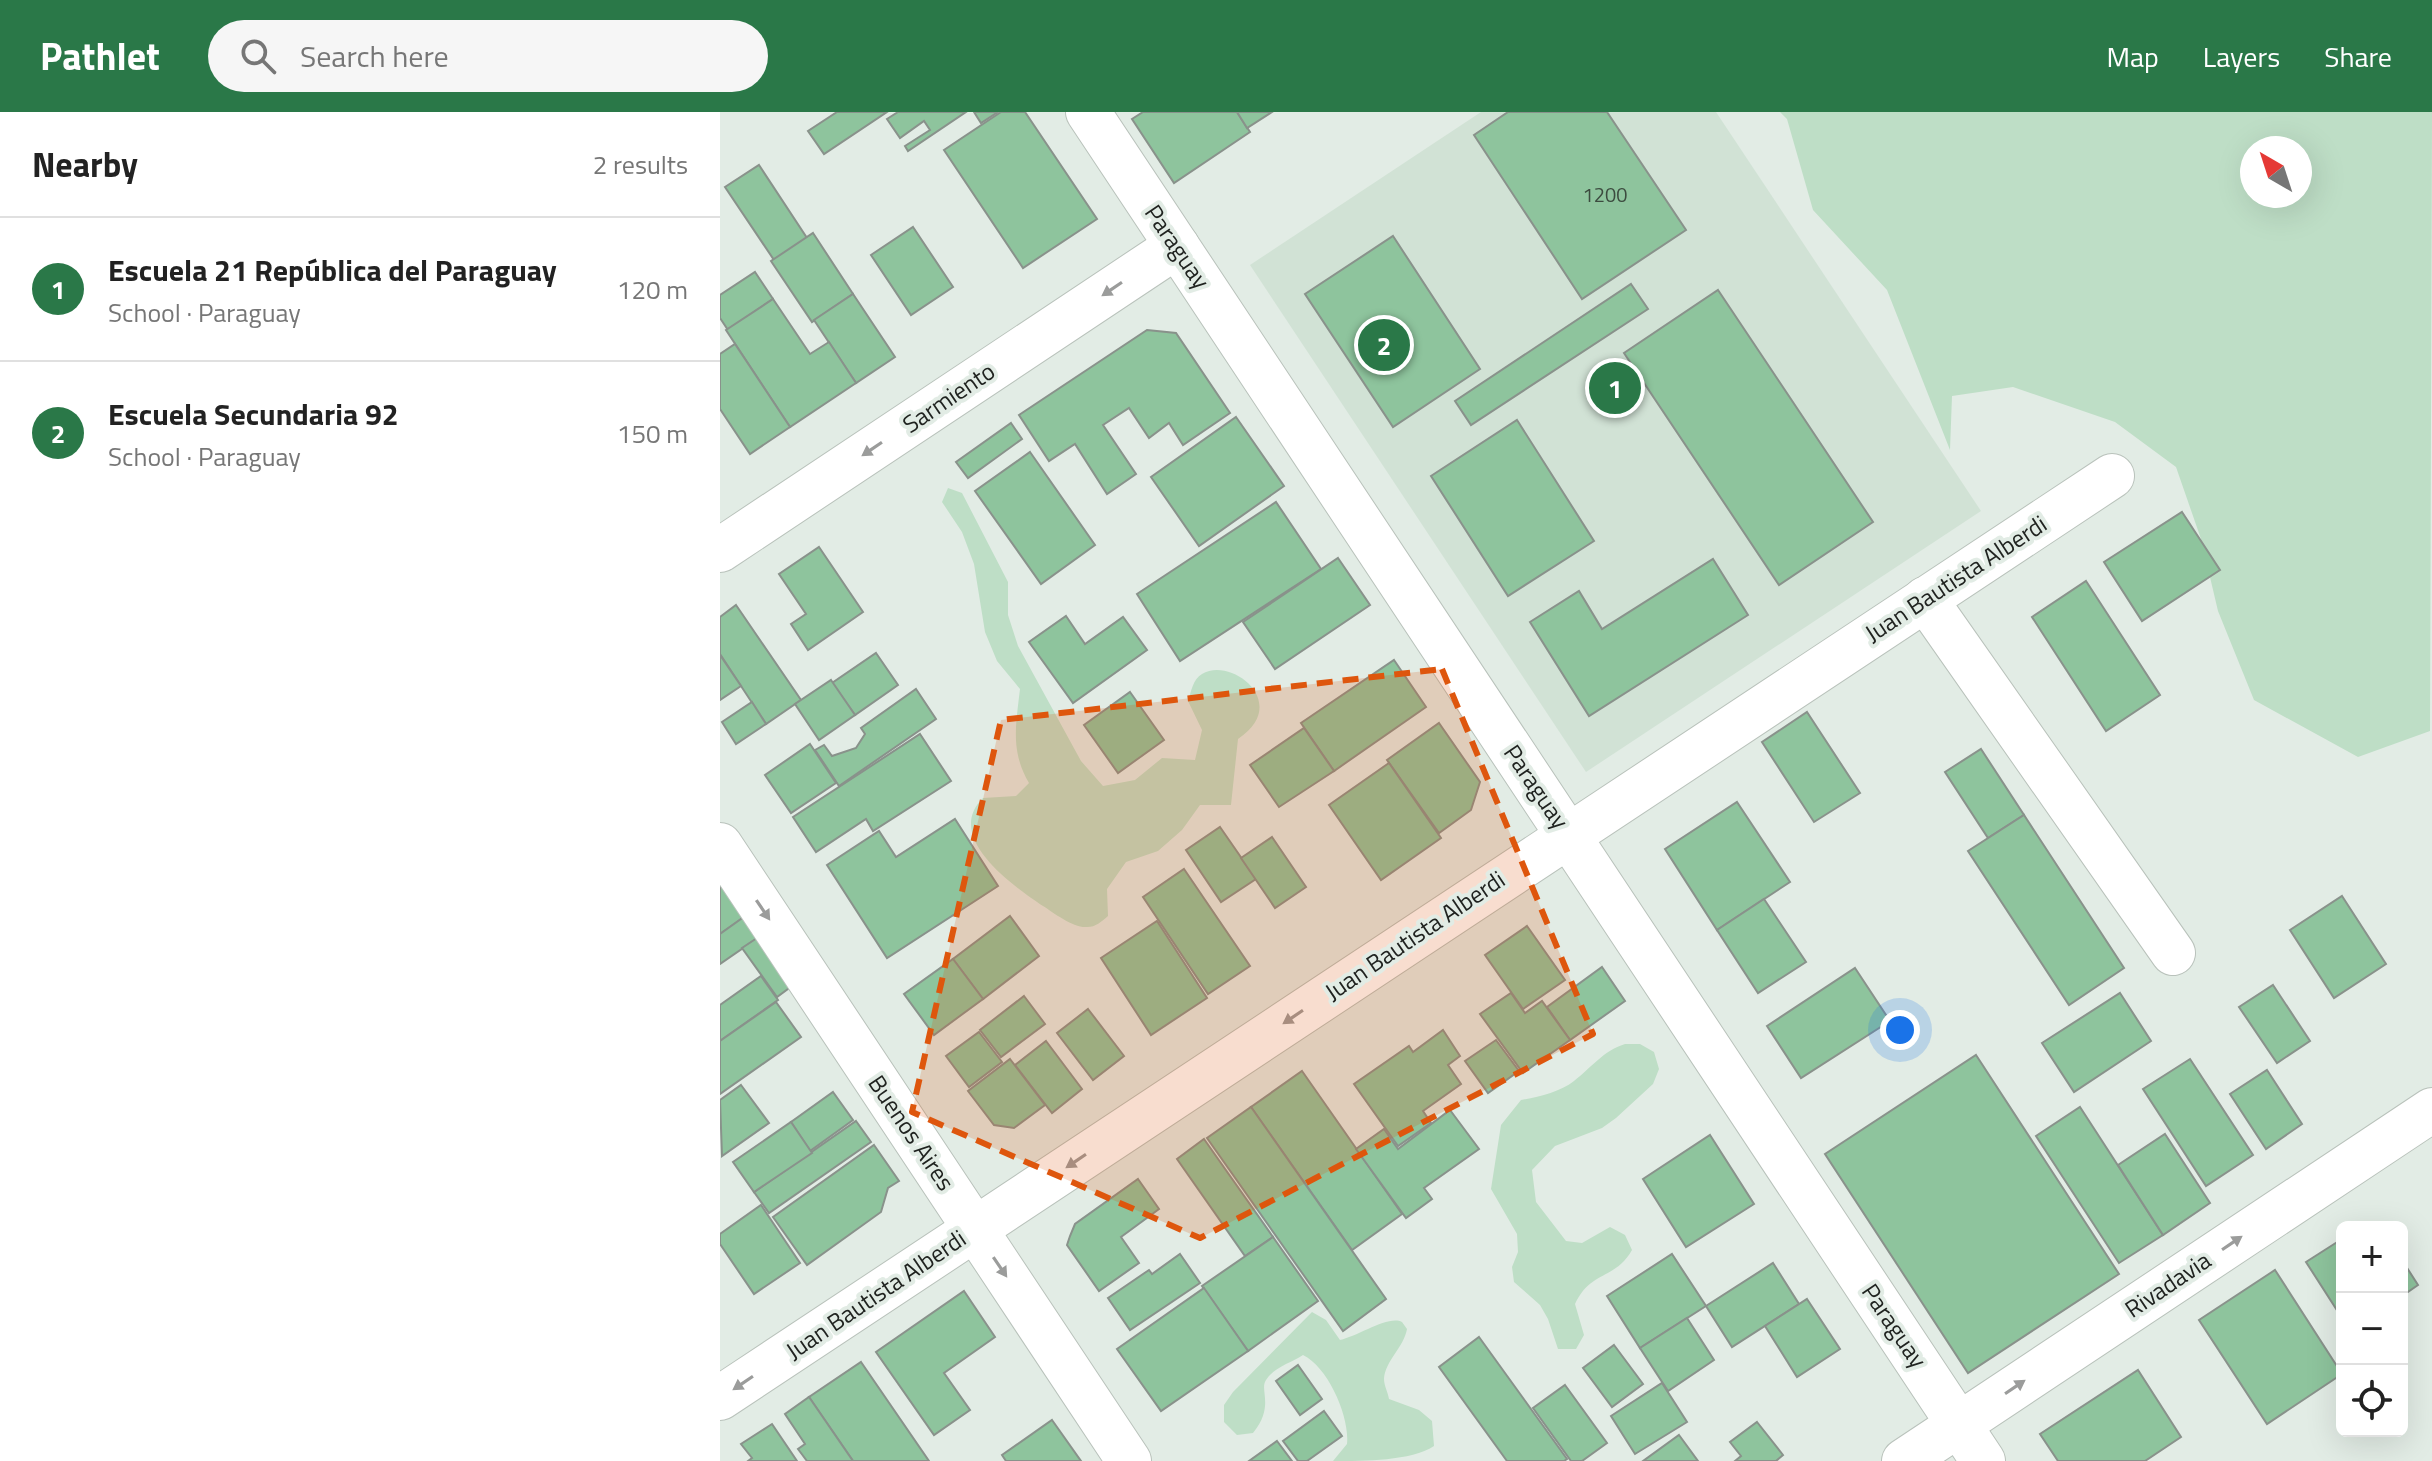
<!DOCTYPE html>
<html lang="en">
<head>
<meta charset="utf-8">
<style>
  body { margin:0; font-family:"Titillium Web",sans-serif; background:#f6f6f6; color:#222 }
  .controls { position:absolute; right:24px; bottom:24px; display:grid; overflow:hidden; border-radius:12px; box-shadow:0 8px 32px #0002 }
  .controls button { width:72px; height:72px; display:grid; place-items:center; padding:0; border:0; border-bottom:2px solid #e0e0e0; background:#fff; color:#222; font:40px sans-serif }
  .compass { position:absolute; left:1520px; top:24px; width:72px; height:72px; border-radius:50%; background:#fff; box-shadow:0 8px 32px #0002; rotate:321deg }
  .you { position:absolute; left:1180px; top:918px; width:28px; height:28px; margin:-20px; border:6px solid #fff; border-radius:50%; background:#1a73e8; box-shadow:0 0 0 12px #1a73e833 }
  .badge { display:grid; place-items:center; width:52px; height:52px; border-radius:50%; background:#2a7848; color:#fff; font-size:26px; font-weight:700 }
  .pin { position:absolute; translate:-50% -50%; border:4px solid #fff; box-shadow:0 2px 8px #0006 }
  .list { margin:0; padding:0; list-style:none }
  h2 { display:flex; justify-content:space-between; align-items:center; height:104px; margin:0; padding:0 32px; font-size:34px }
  h2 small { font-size:26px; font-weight:400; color:#767676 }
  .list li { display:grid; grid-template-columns:52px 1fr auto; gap:24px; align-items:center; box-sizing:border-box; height:144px; padding:0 32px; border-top:2px solid #e0e0e0 }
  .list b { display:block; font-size:30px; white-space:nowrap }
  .list p { margin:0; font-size:26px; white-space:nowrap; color:#767676 }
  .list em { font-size:26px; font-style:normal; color:#767676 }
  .icon { flex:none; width:44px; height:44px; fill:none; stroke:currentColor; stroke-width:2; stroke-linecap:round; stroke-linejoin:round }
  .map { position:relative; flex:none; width:1712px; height:1349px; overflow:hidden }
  header { display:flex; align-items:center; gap:48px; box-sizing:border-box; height:112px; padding:0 40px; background:#2a7848; color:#fff }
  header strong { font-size:38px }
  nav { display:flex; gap:44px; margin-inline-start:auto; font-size:28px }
  .search { width:560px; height:72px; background:#f6f6f6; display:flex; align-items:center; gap:20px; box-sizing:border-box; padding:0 28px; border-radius:44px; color:#767676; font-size:30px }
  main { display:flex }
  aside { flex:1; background:#fff }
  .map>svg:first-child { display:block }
  .built { fill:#d1e2d5 }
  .green { fill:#bedec6; fill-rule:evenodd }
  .building { fill:#8ec49d; stroke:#89928b; stroke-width:2 }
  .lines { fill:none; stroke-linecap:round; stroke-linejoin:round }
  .minor-casing { stroke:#b9c2bb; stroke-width:46 }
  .minor { stroke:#fff; stroke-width:44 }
  .oneway { fill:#9b9c9b }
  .marked { fill:#de560d; fill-opacity:0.2; stroke:#de560d; stroke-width:6; stroke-dasharray:16 10; stroke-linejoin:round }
  .labels { text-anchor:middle; stroke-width:8; stroke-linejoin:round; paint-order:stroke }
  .number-label { font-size:20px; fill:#3c4b3f }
  .street-label { font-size:24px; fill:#202320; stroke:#e2ece5 }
</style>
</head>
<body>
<header>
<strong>Pathlet</strong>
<div class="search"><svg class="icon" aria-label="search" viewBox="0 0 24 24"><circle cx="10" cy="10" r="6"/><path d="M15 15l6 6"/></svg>Search here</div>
<nav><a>Map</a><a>Layers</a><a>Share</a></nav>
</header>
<main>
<aside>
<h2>Nearby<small>2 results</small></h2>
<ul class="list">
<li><span class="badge">1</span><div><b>Escuela 21 República del Paraguay</b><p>School · Paraguay</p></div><em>120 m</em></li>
<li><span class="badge">2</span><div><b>Escuela Secundaria 92</b><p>School · Paraguay</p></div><em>150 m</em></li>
</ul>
</aside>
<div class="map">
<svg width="1712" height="1349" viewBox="0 0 1712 1349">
  <rect width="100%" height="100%" fill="#e2ece5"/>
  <!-- built -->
  <polygon class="built" points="761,0 996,0 1261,399 866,660 530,153"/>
  <!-- green -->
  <g class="green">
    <path d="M1060,0H1712L1710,619L1638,645L1534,588L1498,499L1481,427L1456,355L1395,310L1293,275L1232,284L1230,338L1167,178L1093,98L1067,7ZM1532,36H1580V84H1532Z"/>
    <path d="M228,376L242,381L288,470V503L298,534L361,649L383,674L415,668L442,646L475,648L482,618L468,589C471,580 473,567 482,562C511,544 572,591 518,627L511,693H480L462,718L438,739L406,750L387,777L388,804C381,810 376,815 367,815C353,816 334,801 323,794C293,774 223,725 263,686L296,684L309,671C290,639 296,612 300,577L277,549L265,520L254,452L242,420L222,390Z"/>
    <path d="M905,932H920L934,940L939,957L933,972L896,1006L882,1016L835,1034L812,1058L816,1090L846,1129L862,1131L890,1115L905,1123L912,1138C895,1168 871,1158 855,1192L864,1223L856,1237H838L828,1207L820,1193L794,1170L792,1155L798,1140L797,1122L771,1077L781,1013L801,988C819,985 840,980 854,969C872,955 883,939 905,932Z"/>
    <path d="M592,1200L606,1208L620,1228C639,1224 668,1203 682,1210L687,1217C684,1235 665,1249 664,1267C664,1274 668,1280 669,1287L699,1298L712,1309L714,1334C691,1349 645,1349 613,1349L627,1332C630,1305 608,1255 583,1243C571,1251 554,1255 546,1268C539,1278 555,1294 533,1321L517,1323L504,1310V1293L513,1280Z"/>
  </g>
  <!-- building -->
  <g class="building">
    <polygon points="117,0 167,0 104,42 88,19"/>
    <polygon points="178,0 246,0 188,39 185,34 210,18 204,9 180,26 167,7"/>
    <polygon points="254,0 278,0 261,11"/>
    <polygon points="281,0 305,0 377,107 303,156 224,38"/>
    <polygon points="423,0 517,0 530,20 454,71 412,7"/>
    <polygon points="517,0 552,0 527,16"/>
    <polygon points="788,0 887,0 966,118 862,187 754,23"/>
    <polygon points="39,53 87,126 54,148 5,75"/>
    <polygon points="193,115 233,175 191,203 151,143"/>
    <polygon points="93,121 133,182 92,210 51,149"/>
    <polygon points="673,124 760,257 673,315 585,182"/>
    <polygon points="35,160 53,187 8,218 0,206 0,183"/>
    <polygon points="911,172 928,197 751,313 735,289"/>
    <polygon points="998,178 1153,410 1059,473 904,241"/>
    <polygon points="133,182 175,245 136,271 94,208"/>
    <polygon points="53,187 90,242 109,230 136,271 70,315 6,218"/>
    <polygon points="427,218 456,221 510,301 463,333 449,311 429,326 409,296 383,313 416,362 387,382 355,332 329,349 299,303"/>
    <polygon points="15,232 70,315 30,342 0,297 0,242"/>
    <polygon points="516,305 564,374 479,434 431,365"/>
    <polygon points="797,308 874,429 788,484 711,364"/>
    <polygon points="291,311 302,327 248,366 236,350"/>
    <polygon points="310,340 375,433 321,472 255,379"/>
    <polygon points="556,390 601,457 460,549 417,482"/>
    <polygon points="1462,400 1500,458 1422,509 1384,450"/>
    <polygon points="99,435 143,500 88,538 71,512 86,502 59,462"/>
    <polygon points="618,446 650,493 555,557 523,510"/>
    <polygon points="993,447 1028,503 869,604 810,510 859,479 882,517"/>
    <polygon points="1366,469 1440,583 1386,619 1312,505"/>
    <polygon points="16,493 81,588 46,612 0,542 0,505"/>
    <polygon points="346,504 365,532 403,505 427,538 353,591 309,530"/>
    <polygon points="156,541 178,573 135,603 112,571"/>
    <polygon points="0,543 21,574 0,588"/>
    <polygon points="674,548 706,595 614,659 581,611"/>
    <polygon points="111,568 135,603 99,628 75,592"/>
    <polygon points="196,577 216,607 119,674 95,638 104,633 112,644 136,636 145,622 141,616"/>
    <polygon points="410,580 444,628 398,661 364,613"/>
    <polygon points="32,590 46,612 16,632 2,610"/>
    <polygon points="1087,600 1140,681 1094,710 1042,630"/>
    <polygon points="719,611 760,670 751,698 719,721 667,648"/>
    <polygon points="584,616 614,659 559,695 530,653"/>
    <polygon points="200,622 231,669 153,719 146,707 96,740 73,705"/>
    <polygon points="90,632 116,671 71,701 45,663"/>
    <polygon points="1261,637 1304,703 1268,726 1225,660"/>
    <polygon points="669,651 721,726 661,768 609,693"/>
    <polygon points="1017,690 1070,770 997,818 945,737"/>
    <polygon points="1304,703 1404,856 1349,893 1248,739"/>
    <polygon points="235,707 278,774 167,846 107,753 159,719 176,745"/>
    <polygon points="500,715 536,767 501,790 466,738"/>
    <polygon points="552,725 586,775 555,796 521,746"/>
    <polygon points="0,752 33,799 0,822"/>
    <polygon points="464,757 530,854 488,882 423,785"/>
    <polygon points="1622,784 1666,852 1614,886 1570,818"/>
    <polygon points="1044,787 1086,850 1038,881 997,818"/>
    <polygon points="28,802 42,823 0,852 0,822"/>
    <polygon points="290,804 319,844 263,887 233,847"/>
    <polygon points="437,809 487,886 431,923 381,846"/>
    <polygon points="807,814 845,868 803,897 765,843"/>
    <polygon points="46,820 80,868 57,885 22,836"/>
    <polygon points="233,847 263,887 214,923 184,882"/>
    <polygon points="882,855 905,889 850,928 827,895"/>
    <polygon points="1135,856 1170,909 1081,966 1047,914"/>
    <polygon points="41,864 58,888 0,929 0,893"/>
    <polygon points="1553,873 1590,929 1557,951 1519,895"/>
    <polygon points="791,881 805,901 822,889 850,928 803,961 760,902"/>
    <polygon points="1400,881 1431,929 1354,980 1322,931"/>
    <polygon points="304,884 325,912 281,945 260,918"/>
    <polygon points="56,890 81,925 0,982 0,929"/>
    <polygon points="368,897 404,944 373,968 337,921"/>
    <polygon points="723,918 740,944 728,953 741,972 703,999 711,1011 678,1034 634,972 689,934 693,940"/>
    <polygon points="259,920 282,950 249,975 226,944"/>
    <polygon points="776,928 799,959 768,981 745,949"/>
    <polygon points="326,929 362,977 332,1001 295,953"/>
    <polygon points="1256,943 1399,1162 1248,1261 1105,1042"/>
    <polygon points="290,947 325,993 294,1016 274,1013 248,979"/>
    <polygon points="1470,947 1533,1043 1486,1074 1423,977"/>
    <polygon points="1547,958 1582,1012 1546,1037 1510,982"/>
    <polygon points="582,959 682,1102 632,1138 531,995"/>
    <polygon points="21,973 49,1011 2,1044 0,988"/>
    <polygon points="113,980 133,1008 90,1039 71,1010"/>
    <polygon points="531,995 666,1187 623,1219 487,1026"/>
    <polygon points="1360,995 1443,1123 1399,1151 1316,1024"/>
    <polygon points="730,998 759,1037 704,1076 712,1087 686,1106 636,1037 664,1017 678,1037"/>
    <polygon points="136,1009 151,1030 49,1101 34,1080"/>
    <polygon points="71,1010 92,1041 34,1080 13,1050"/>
    <polygon points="1445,1022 1490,1091 1443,1123 1398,1053"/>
    <polygon points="990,1023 1034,1092 966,1135 923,1067"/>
    <polygon points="484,1027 553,1125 525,1144 457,1047"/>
    <polygon points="154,1033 179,1069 168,1076 161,1100 87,1153 53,1105"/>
    <polygon points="418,1067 439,1097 401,1125 419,1151 379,1179 347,1133 350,1124 355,1112"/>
    <polygon points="41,1093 80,1151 34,1182 0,1132 0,1122"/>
    <polygon points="553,1125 598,1189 528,1239 482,1174"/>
    <polygon points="1622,1127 1622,1206 1586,1150"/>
    <polygon points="460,1142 480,1171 410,1218 388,1186 429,1158 432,1162"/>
    <polygon points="952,1142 986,1194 920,1236 887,1184"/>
    <polygon points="1682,1148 1698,1173 1682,1184"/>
    <polygon points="1053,1151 1079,1192 1012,1235 986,1194"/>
    <polygon points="1555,1158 1622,1262 1547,1312 1479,1208"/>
    <polygon points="484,1176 528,1239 441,1299 397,1237"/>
    <polygon points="244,1179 275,1225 224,1261 250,1298 214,1323 156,1240"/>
    <polygon points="1087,1187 1120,1237 1077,1265 1045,1214"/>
    <polygon points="967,1206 994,1248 948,1279 920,1236"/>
    <polygon points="759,1225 847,1347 844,1349 787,1349 719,1255"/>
    <polygon points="894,1233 923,1272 892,1295 863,1256"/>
    <polygon points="141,1250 209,1349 133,1349 89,1285"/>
    <polygon points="578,1253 602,1287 580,1303 556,1269"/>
    <polygon points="1418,1258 1461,1325 1425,1349 1338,1349 1320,1322"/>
    <polygon points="942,1271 967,1310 915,1342 891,1304"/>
    <polygon points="845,1273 887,1331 862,1349 851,1349 813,1296"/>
    <polygon points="89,1285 133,1349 87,1349 78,1337 85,1332 65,1302"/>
    <polygon points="604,1299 622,1324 587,1349 578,1349 563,1329"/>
    <polygon points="332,1308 361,1349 286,1349 282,1343"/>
    <polygon points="1037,1310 1063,1343 1056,1349 1015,1349 1021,1344 1010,1330"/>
    <polygon points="52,1312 77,1349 28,1349 32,1346 21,1332"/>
    <polygon points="959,1323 978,1349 923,1349"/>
    <polygon points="557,1329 572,1349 529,1349"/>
  </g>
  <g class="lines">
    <defs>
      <g id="minor">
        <polyline points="368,0 1263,1349"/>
        <polyline points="0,438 457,134"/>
        <polyline points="1205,487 1453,841"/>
        <polyline points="0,733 409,1349"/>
        <polyline points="0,1286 1392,364"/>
        <polyline points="1184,1349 1712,998"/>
      </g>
    </defs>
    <!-- minor casing -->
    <use href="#minor" class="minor-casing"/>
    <!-- minor -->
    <use href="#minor" class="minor"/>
  </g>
  <!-- one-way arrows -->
  <defs><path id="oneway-solid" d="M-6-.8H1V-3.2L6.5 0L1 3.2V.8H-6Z" transform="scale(2)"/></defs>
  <g class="oneway">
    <use href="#oneway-solid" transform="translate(392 177) rotate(146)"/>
    <use href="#oneway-solid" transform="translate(152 337) rotate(146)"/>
    <use href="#oneway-solid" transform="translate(43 798) rotate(56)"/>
    <use href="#oneway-solid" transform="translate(573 905) rotate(146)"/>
    <use href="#oneway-solid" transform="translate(356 1049) rotate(146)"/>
    <use href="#oneway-solid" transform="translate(1512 1131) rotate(-34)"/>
    <use href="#oneway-solid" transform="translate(280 1155) rotate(56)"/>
    <use href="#oneway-solid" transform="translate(23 1271) rotate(146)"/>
    <use href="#oneway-solid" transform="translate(1295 1275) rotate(-34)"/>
  </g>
  <!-- marked area -->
  <path class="marked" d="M722,557L873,922L480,1126L192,1000L281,608Z"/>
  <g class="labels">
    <!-- number labels -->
    <g class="number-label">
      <text x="885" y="90">1200</text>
    </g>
    <!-- street labels -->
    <g class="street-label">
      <text transform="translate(457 135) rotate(56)" y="8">Paraguay</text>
      <text transform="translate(229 286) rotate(-34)" y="8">Sarmiento</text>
      <text transform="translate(1236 467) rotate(-33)" y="8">Juan Bautista Alberdi</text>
      <text transform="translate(816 675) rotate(56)" y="8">Paraguay</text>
      <text transform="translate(695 824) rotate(-34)" y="8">Juan Bautista Alberdi</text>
      <text transform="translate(191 1021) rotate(56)" y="8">Buenos Aires</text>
      <text transform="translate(1448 1173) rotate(-34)" y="8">Rivadavia</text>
      <text transform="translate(156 1183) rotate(-34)" y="8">Juan Bautista Alberdi</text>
      <text transform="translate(1174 1214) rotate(56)" y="8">Paraguay</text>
    </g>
  </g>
</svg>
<div class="controls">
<button>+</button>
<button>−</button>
<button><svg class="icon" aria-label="locate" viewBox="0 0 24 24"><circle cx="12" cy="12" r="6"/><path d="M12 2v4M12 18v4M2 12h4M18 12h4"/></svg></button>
</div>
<svg class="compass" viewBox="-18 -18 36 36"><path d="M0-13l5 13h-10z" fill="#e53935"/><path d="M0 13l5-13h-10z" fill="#767676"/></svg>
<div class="you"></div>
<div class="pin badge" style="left:895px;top:276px">1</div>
<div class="pin badge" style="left:664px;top:233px">2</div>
</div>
</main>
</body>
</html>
